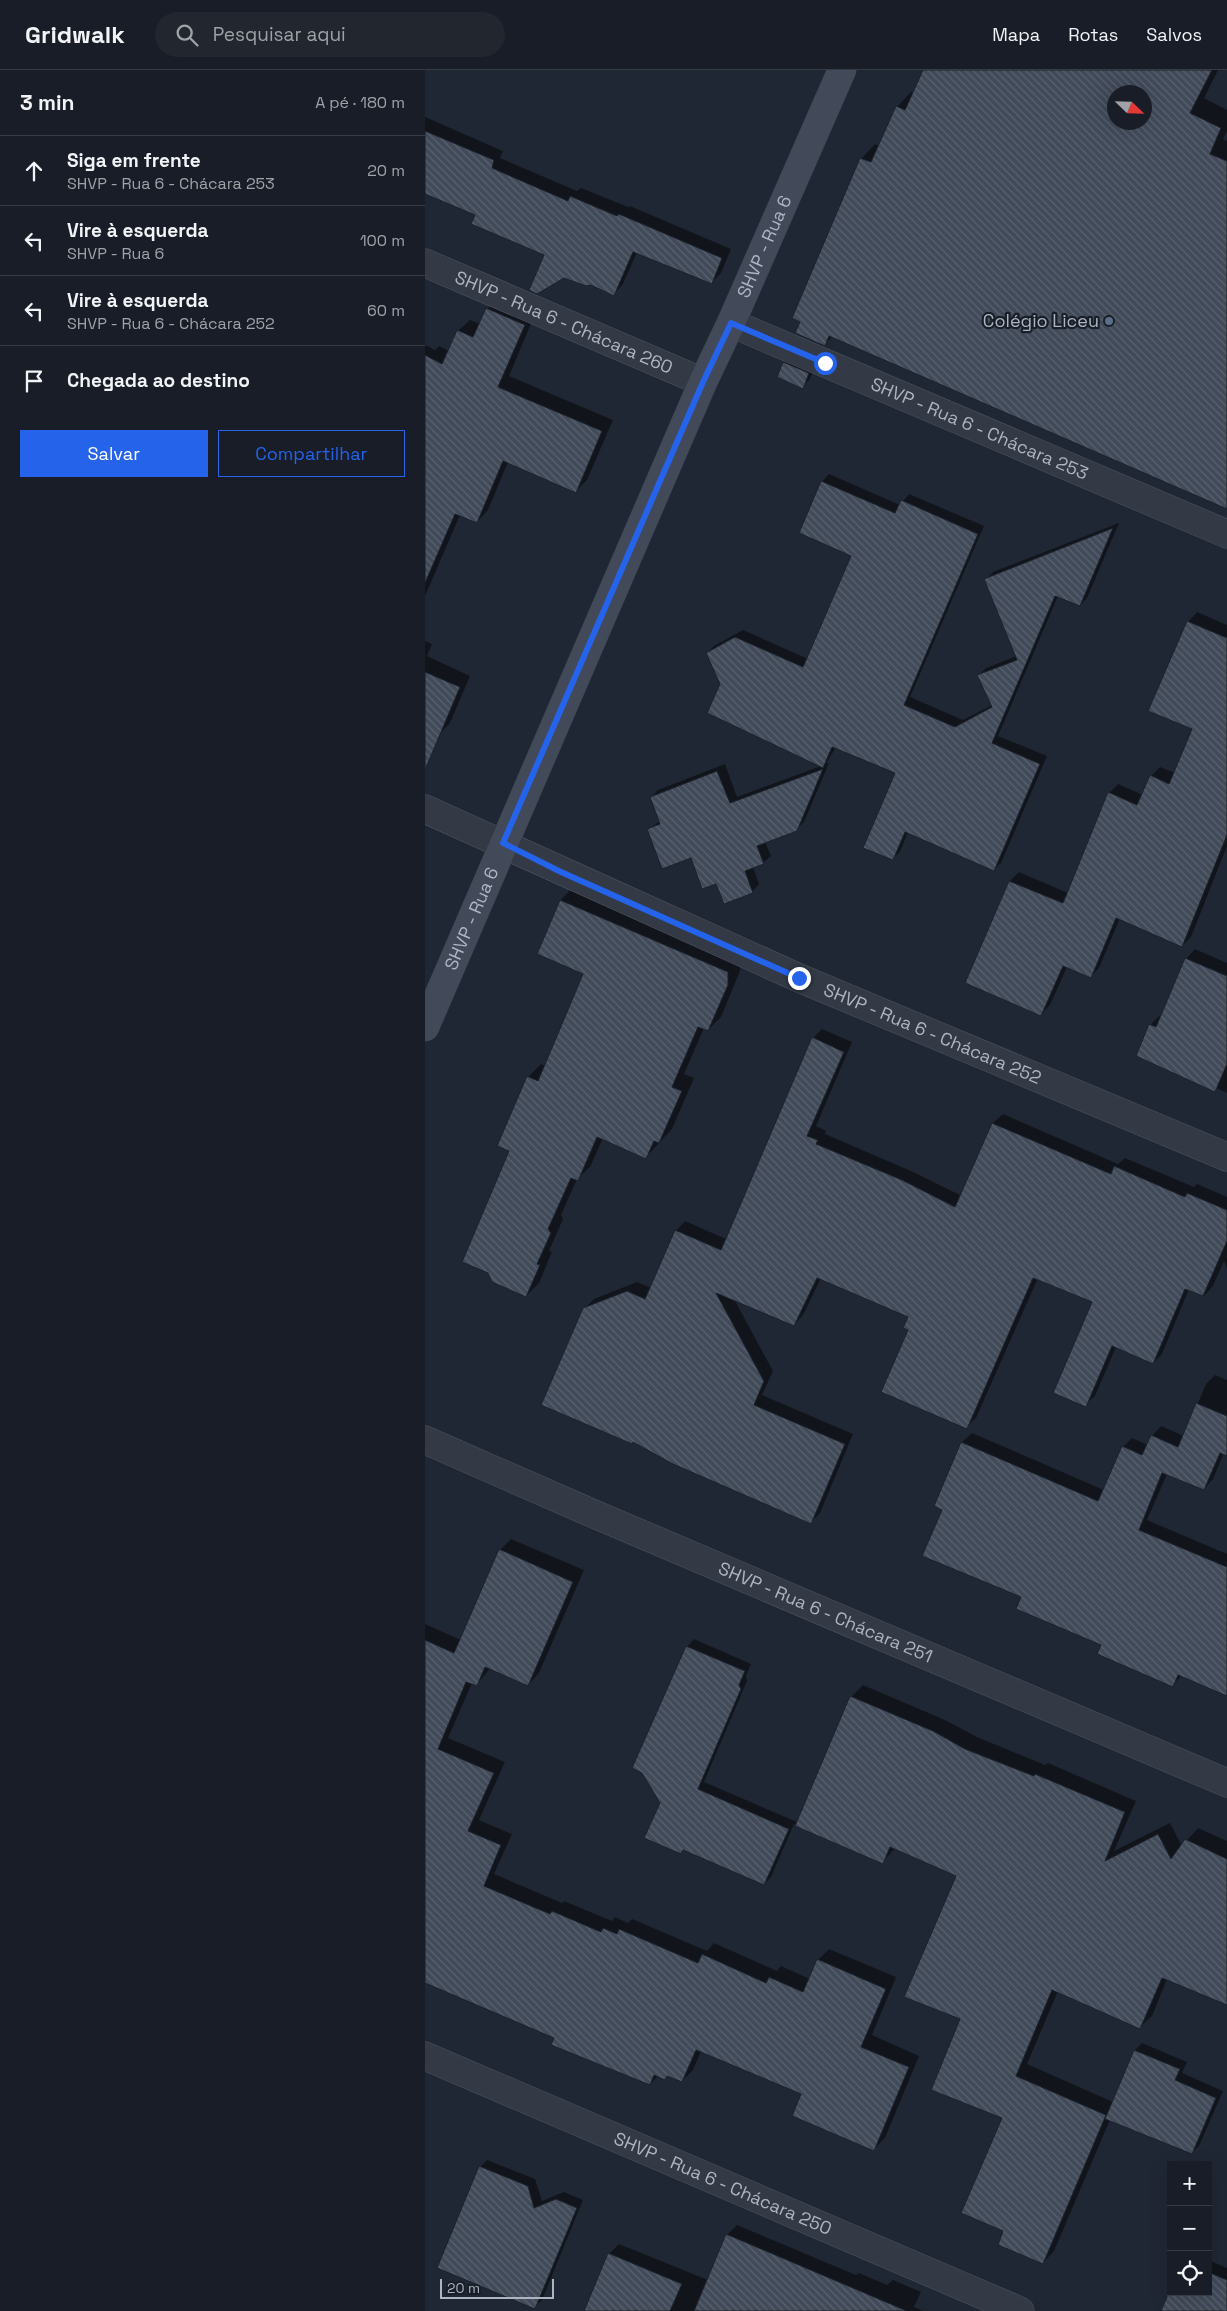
<!DOCTYPE html>
<html lang="pt">
<head>
<meta charset="utf-8">
<style>
  body { margin:0; font-family:"Space Grotesk",sans-serif; background:#21262f; color:#f1f3f6 }
  .controls { position:absolute; right:15px; bottom:15px; display:grid; overflow:hidden; border-radius:0px; box-shadow:0 5px 20px #0002 }
  .controls button { width:45px; height:45px; display:grid; place-items:center; padding:0; border:0; border-bottom:1px solid #363b44; background:#181d27; color:#f1f3f6; font:25px sans-serif }
  .compass { position:absolute; left:682px; top:15px; width:45px; height:45px; border-radius:50%; background:#181d27; box-shadow:0 5px 20px #0002; rotate:113deg }
  .scale { position:absolute; left:15px; bottom:12px; width:114px; box-sizing:border-box; padding-left:5px; border:2px solid #adb4c2; border-top:0; font-size:14px; line-height:18px; white-space:nowrap; color:#adb4c2; -webkit-text-stroke:4px #191f29; paint-order:stroke }
  .stop { position:absolute; width:15px; height:15px; margin:-11px; border:4px solid #2563eb; border-radius:50%; background:#fff }
  .stop.end { background:#2563eb; border-color:#fff; box-shadow:0 1px 5px #0008 }
  .list { margin:0; padding:0; list-style:none }
  h2 { display:flex; justify-content:space-between; align-items:center; height:65px; margin:0; padding:0 20px; font-size:21px }
  h2 small { font-size:16px; font-weight:400; color:#9fa2a7 }
  .list li { display:grid; grid-template-columns:32px 1fr auto; gap:15px; align-items:center; box-sizing:border-box; height:70px; padding:0 20px; border-top:1px solid #363b44 }
  .list b { display:block; font-size:19px; white-space:nowrap }
  .list p { margin:0; font-size:16px; white-space:nowrap; color:#9fa2a7 }
  .list em { font-size:16px; font-style:normal; color:#9fa2a7 }
  .actions { display:flex; gap:10px; padding:15px 20px }
  .actions a { flex:1; padding:11px 0; border:1px solid #2563eb; border-radius:0px; text-align:center; font-size:18px; color:#2563eb }
  .actions .main { background:#2563eb; color:#fff }
  .icon { flex:none; width:28px; height:28px; fill:none; stroke:currentColor; stroke-width:2; stroke-linecap:round; stroke-linejoin:round }
  .map { position:relative; flex:none; width:802px; height:2241px; overflow:hidden }
  header { display:flex; align-items:center; gap:30px; box-sizing:border-box; height:70px; padding:0 25px; background:#181d27; border-bottom:1px solid #363b44 }
  header strong { font-size:24px }
  nav { display:flex; gap:28px; margin-inline-start:auto; font-size:18px }
  .search { width:350px; height:45px; background:#21262f; display:flex; align-items:center; gap:12px; box-sizing:border-box; padding:0 18px; border-radius:28px; color:#9fa2a7; font-size:19px }
  main { display:flex }
  aside { flex:1; background:#181d27 }
  .map>svg:first-child { display:block }
  .shadow { fill:#0007; fill-rule:evenodd }
  .building { fill:url(#building-back-hatch); stroke:#1b212b; fill-rule:evenodd }
  .lines { fill:none; stroke-linecap:round; stroke-linejoin:round }
  .street-casing { stroke:#4e5460; stroke-width:29 }
  .secondary-casing { stroke:#3d434e; stroke-width:29 }
  .street { stroke:#333a45; stroke-width:28 }
  .secondary { stroke:#424958; stroke-width:28 }
  .route { stroke:#2563eb; stroke-width:6 }
  .service-dot { fill:#5c6f8a; stroke:#191f29; stroke-width:2 }
  .labels { text-anchor:middle; stroke-width:4.5; stroke-linejoin:round; paint-order:stroke }
  .street-label { font-size:18px; fill:#adb4c2; stroke:#191f29 }
  .poi-label { font-size:18px; fill:#adb4c2; stroke:#191f29; text-anchor:end }
</style>
</head>
<body>
<header>
<strong>Gridwalk</strong>
<div class="search"><svg class="icon" aria-label="search" viewBox="0 0 24 24"><circle cx="10" cy="10" r="6"/><path d="M15 15l6 6"/></svg>Pesquisar aqui</div>
<nav><a>Mapa</a><a>Rotas</a><a>Salvos</a></nav>
</header>
<main>
<aside>
<h2>3 min<small>A pé · 180 m</small></h2>
<ul class="list">
<li><svg class="icon" aria-label="ahead" viewBox="0 0 24 24"><path d="M12 20V5M6 11l6-6 6 6"/></svg><div><b>Siga em frente</b><p>SHVP - Rua 6 - Chácara 253</p></div><em>20 m</em></li>
<li><svg class="icon" aria-label="left" viewBox="0 0 24 24"><path d="M17 20v-9H6M10 6l-5 5 5 5"/></svg><div><b>Vire à esquerda</b><p>SHVP - Rua 6</p></div><em>100 m</em></li>
<li><svg class="icon" aria-label="left" viewBox="0 0 24 24"><path d="M17 20v-9H6M10 6l-5 5 5 5"/></svg><div><b>Vire à esquerda</b><p>SHVP - Rua 6 - Chácara 252</p></div><em>60 m</em></li>
<li><svg class="icon" aria-label="arrive" viewBox="0 0 24 24"><path d="M6 21V4h12l-3 4 3 4H6"/></svg><div><b>Chegada ao destino</b></div></li>
</ul>
<div class="actions"><a class="main">Salvar</a><a>Compartilhar</a></div>
</aside>
<div class="map">
<svg width="802" height="2241" viewBox="0 0 802 2241">
  <defs>
    <pattern id="building-back-hatch" width="6" height="6" patternUnits="userSpaceOnUse" patternTransform="scale(1.25)"><rect width="6" height="6" fill="#414a59"/><path d="M-1 5l2 2M0 0l6 6M5-1l2 2" fill="none" stroke="#5a626f"/></pattern>
  </defs>
  <rect width="100%" height="100%" fill="#202734"/>
  <!-- shadow -->
  <g class="shadow">
    <path d="M500,0H793L779,28L802,40V61L798,69L802,71V438L408,266L400,274L436,89L450,74L454,76L472,37L486,22L489,23ZM690,22H720V52H690Z"/>
    <polygon points="0,47 78,81 75,88 152,121 156,118 203,137 205,136 306,179 296,203 287,212 212,182 198,214 189,224 51,144 0,123"/>
    <polygon points="73,228 110,244 84,306 188,350 162,410 151,421 83,392 63,440 52,452 35,445 0,526 0,275 10,280 14,276 24,281 33,261 45,250 55,254 62,239"/>
    <polygon points="366,286 391,296 384,310 377,317 359,293"/>
    <polygon points="404,404 475,435 484,424 559,456 485,627 538,650 567,635 554,605 561,598 592,586 561,509 568,502 694,453 662,528 655,535 633,526 573,666 622,686 576,793 568,800 483,762 475,782 467,789 471,703 411,677 401,694 404,693 379,752 371,760 340,772 346,786 338,793 328,797 334,814 327,822 292,812 266,786 223,760 235,751 226,727 233,720 300,694 312,727 396,696 296,614 282,583 289,576 318,560 383,589 428,485 397,412"/>
    <polygon points="772,542 802,555 802,776 766,867 757,876 695,848 674,898 665,907 642,897 625,935 616,944 542,912 585,811 594,802 643,823 684,723 693,714 718,725 726,706 735,697 750,703 769,659 763,552"/>
    <polygon points="0,571 7,574 2,586 45,606 25,653 14,664 0,660"/>
    <polygon points="148,817 315,890 315,901 296,947 283,960 279,958 259,1004 269,1008 247,1059 221,1087 178,1068 165,1097 152,1109 136,1145 138,1149 124,1181 127,1182 114,1213 101,1226 85,1081 103,1007 116,994 120,996 160,903 113,883 136,830"/>
    <polygon points="770,879 802,893 802,1023 792,1018 789,1021 712,986 725,955 735,945 737,946 761,889"/>
    <polygon points="397,959 427,972 391,1056 401,1061 400,1064 486,1101 537,1126 568,1053 578,1044 693,1094 700,1088 769,1117 772,1114 802,1127 802,1198 799,1191 788,1216 779,1226 764,1219 737,1284 728,1293 691,1277 670,1326 660,1335 668,1232 613,1208 551,1348 541,1357 485,1260 485,1246 396,1208 378,1245 369,1255 309,1229 348,1301 337,1325 428,1364 395,1443 386,1452 159,1239 169,1229 212,1212 226,1218 251,1161 260,1151 301,1169 388,968"/>
    <polygon points="790,1305 802,1310 802,1384 799,1383 788,1409 779,1419 742,1404 722,1450 802,1484 802,1624 757,1605 748,1615 597,1527 518,1439 510,1435 537,1372 547,1363 679,1420 698,1377 707,1368 723,1375 727,1366 736,1356 759,1366 781,1314"/>
    <polygon points="86,1469 159,1500 114,1603 103,1615 65,1598 52,1615 47,1613 23,1668 80,1692 54,1750 87,1764 69,1804 137,1833 139,1831 187,1851 190,1847 203,1853 207,1849 282,1881 289,1873 352,1901 356,1896 385,1909 393,1890 404,1879 471,1907 447,1965 494,1986 460,2068 449,2079 378,2024 276,1981 268,2000 257,2011 243,2005 240,2008 233,2006 225,2014 131,1967 0,1910 0,1554 36,1570 75,1480"/>
    <polygon points="269,1569 326,1594 321,1606 322,1611 279,1712 372,1752 426,1627 438,1615 520,1650 552,1667 620,1695 623,1693 711,1731 689,1781 745,1753 757,1776 773,1758 802,1771 802,1934 742,1909 727,1946 715,1957 633,1921 602,1994 688,2032 710,1980 717,1973 762,1992 757,2003 798,2021 774,2076 766,2083 685,2050 629,2181 618,2193 580,2161 579,2048 537,1948 533,1806 470,1778 458,1792 369,1754 346,1807 339,1814 259,1779 256,1782 236,1733 262,1577"/>
    <polygon points="62,2090 110,2109 117,2131 139,2122 158,2130 117,2230 109,2237 55,2097"/>
    <polygon points="312,2155 431,2205 434,2203 462,2215 468,2210 496,2222 489,2237 499,2241 160,2241 184,2184 194,2174 283,2210 302,2165"/>
    <polygon points="783,2190 802,2198 802,2241 737,2241 746,2222 783,2222"/>
  </g>
  <!-- building -->
  <g class="building">
    <path d="M498,0H787L765,43L796,58L785,84L802,91V439L404,266L400,276L370,263L375,252L367,248L435,88L446,92L471,36L480,40ZM690,22H720V52H690Z"/>
    <polygon points="0,61 69,90 67,98 143,131 145,126 192,146 194,144 297,188 287,214 208,182 189,226 166,215 161,216 139,208 112,224 104,220 119,185 46,154 50,145 0,124"/>
    <polygon points="61,238 100,255 73,317 177,361 151,423 78,391 52,453 30,444 0,513 0,285 17,294 32,260 48,267"/>
    <polygon points="358,292 384,303 378,319 352,307"/>
    <polygon points="396,411 470,443 476,430 553,464 479,635 530,657 567,637 552,605 592,590 559,509 688,458 655,536 630,526 567,673 615,694 569,801 480,762 468,790 438,778 470,703 407,677 398,698 282,643 295,614 281,583 310,567 378,597 426,486 374,463"/>
    <polygon points="762,551 802,568 802,765 757,877 691,848 666,908 638,896 616,946 540,913 584,811 638,833 683,722 712,735 725,705 744,714 767,659 723,641"/>
    <polygon points="0,602 35,617 0,700"/>
    <polygon points="398,699 372,761 332,776 339,794 320,801 328,823 299,834 291,814 277,819 266,788 237,799 222,759 235,754 225,727 292,701 305,733"/>
    <polygon points="135,830 303,902 303,915 283,961 273,957 247,1017 257,1021 234,1073 229,1071 221,1089 172,1067 153,1111 146,1108 123,1159 126,1163 112,1194 115,1195 101,1227 67,1212 63,1203 37,1192 84,1081 72,1076 102,1006 113,1011 158,904 112,884"/>
    <polygon points="760,888 802,906 802,994 790,1022 711,986 724,954 731,957"/>
    <polygon points="387,967 419,982 382,1066 393,1070 391,1074 477,1110 530,1137 567,1053 686,1104 689,1096 760,1127 762,1123 802,1140 802,1171 778,1226 760,1219 728,1294 687,1276 661,1337 628,1323 667,1232 608,1208 542,1359 456,1322 483,1260 478,1258 483,1247 392,1208 369,1256 291,1223 339,1311 329,1335 420,1374 386,1454 248,1394 208,1372 207,1374 116,1335 158,1238 202,1221 220,1229 250,1160 296,1180"/>
    <polygon points="771,1333 802,1346 802,1386 795,1383 779,1420 737,1403 714,1460 802,1497 802,1626 753,1605 748,1617 672,1584 676,1575 591,1539 596,1527 497,1486 517,1440 509,1436 536,1372 673,1431 697,1376 717,1385 726,1365 753,1377"/>
    <polygon points="74,1479 148,1512 103,1616 60,1597 52,1616 41,1612 13,1679 69,1703 43,1761 76,1775 59,1816 125,1844 127,1841 176,1862 178,1858 192,1864 194,1859 273,1893 277,1884 341,1913 344,1907 378,1922 392,1889 461,1919 436,1977 484,1997 449,2081 367,2046 376,2024 271,1980 257,2012 242,2006 240,2010 229,2005 225,2015 126,1975 129,1968 0,1913 0,1570 29,1583"/>
    <polygon points="261,1576 320,1601 314,1615 316,1619 273,1719 364,1759 339,1815 258,1780 256,1784 219,1768 235,1733 217,1703 207,1698"/>
    <polygon points="425,1626 508,1661 540,1679 609,1706 610,1704 700,1742 680,1791 733,1764 746,1789 760,1769 802,1789 802,1935 737,1908 715,1959 627,1920 591,2006 681,2045 618,2194 573,2175 578,2161 536,2143 577,2048 506,2020 535,1949 479,1927 531,1806 465,1777 458,1794 370,1756"/>
    <polygon points="709,1980 755,1999 750,2010 791,2028 767,2084 680,2049"/>
    <polygon points="54,2096 103,2116 109,2138 131,2129 152,2138 110,2239 12,2198"/>
    <polygon points="301,2164 482,2241 269,2241"/>
    <polygon points="183,2183 257,2214 245,2241 159,2241"/>
    <polygon points="783,2202 802,2210 802,2241 736,2241 746,2217 746,2222 783,2222"/>
  </g>
  <g class="lines">
    <defs>
      <g id="street">
        <path id="s1" d="M0,193L278,312"/>
        <path id="s2" d="M306,253L802,464"/>
        <path id="s3" d="M0,739L374,908L802,1087"/>
        <path id="s4" d="M0,1370L169,1444L802,1713"/>
        <path id="s5" d="M0,1986L595,2241"/>
      </g>
      <g id="secondary">
        <path id="s6" d="M0,957L278,312L306,253L417,0"/>
      </g>
    </defs>
    <!-- street casing -->
    <use href="#street" class="street-casing"/>
    <!-- secondary casing -->
    <use href="#secondary" class="secondary-casing"/>
    <!-- street -->
    <use href="#street" class="street"/>
    <!-- secondary -->
    <use href="#secondary" class="secondary"/>
  </g>
  <g class="lines">
    <!-- route -->
    <polyline class="route" points="374,908 136,802 78,773 278,312 306,253 400,293"/>
  </g>
  <!-- markers -->
  <circle class="service-dot" cx="684" cy="251" r="5"/>
  <g class="labels">
    <!-- street labels -->
    <g class="street-label">
      <text dy="6" stroke="none"><textPath href="#s6" startOffset="851">SHVP - Rua 6</textPath></text>
      <text dy="6" stroke="none"><textPath href="#s1" startOffset="151">SHVP - Rua 6 - Chácara 260</textPath></text>
      <text dy="6" stroke="none"><textPath href="#s2" startOffset="270">SHVP - Rua 6 - Chácara 253</textPath></text>
      <text dy="6" stroke="none"><textPath href="#s6" startOffset="118">SHVP - Rua 6</textPath></text>
      <text dy="6" stroke="none"><textPath href="#s3" startOffset="555">SHVP - Rua 6 - Chácara 252</textPath></text>
      <text dy="6" stroke="none"><textPath href="#s4" startOffset="436">SHVP - Rua 6 - Chácara 251</textPath></text>
      <text dy="6" stroke="none"><textPath href="#s5" startOffset="324">SHVP - Rua 6 - Chácara 250</textPath></text>
    </g>
    <!-- poi labels -->
    <g class="poi-label">
      <text x="674" y="257">Colégio Liceu</text>
    </g>
  </g>
</svg>
<div class="controls">
<button>+</button>
<button>−</button>
<button><svg class="icon" aria-label="locate" viewBox="0 0 24 24"><circle cx="12" cy="12" r="6"/><path d="M12 2v4M12 18v4M2 12h4M18 12h4"/></svg></button>
</div>
<svg class="compass" viewBox="-18 -18 36 36"><path d="M0-13l5 13h-10z" fill="#e53935"/><path d="M0 13l5-13h-10z" fill="#9fa2a7"/></svg>
<div class="scale">20 m</div>
<div class="stop" style="left:400px;top:293px"></div>
<div class="stop end" style="left:374px;top:908px"></div>
</div>
</main>
</body>
</html>
